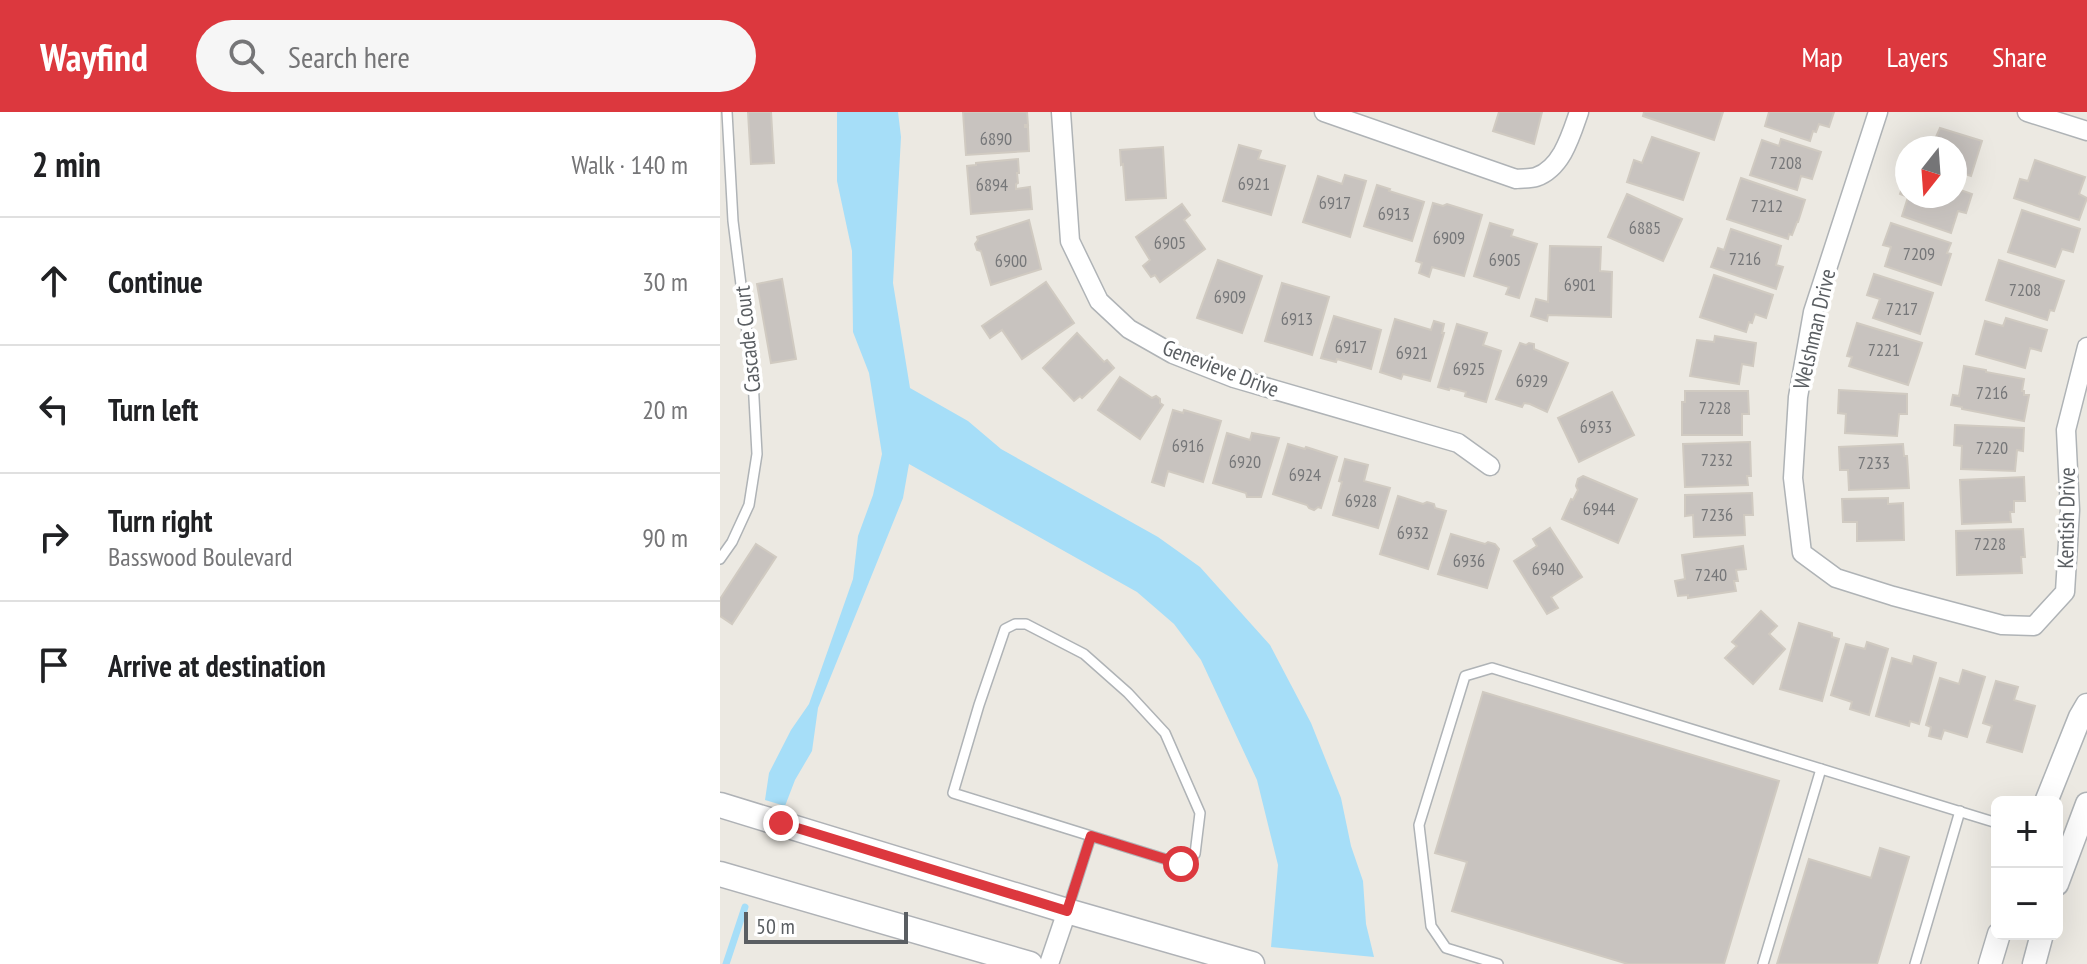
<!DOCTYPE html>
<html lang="en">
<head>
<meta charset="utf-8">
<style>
  body { margin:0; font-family:"PT Sans Narrow",sans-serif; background:#f6f6f6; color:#202124 }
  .controls { position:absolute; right:24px; bottom:24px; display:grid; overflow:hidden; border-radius:12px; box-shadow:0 8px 32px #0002 }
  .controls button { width:72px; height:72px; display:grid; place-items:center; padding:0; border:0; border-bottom:2px solid #e0e0e0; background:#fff; color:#202124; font:40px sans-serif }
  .compass { position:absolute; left:1175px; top:24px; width:72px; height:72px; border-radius:50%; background:#fff; box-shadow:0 8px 32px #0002; rotate:197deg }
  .scale { position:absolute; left:24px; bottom:20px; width:164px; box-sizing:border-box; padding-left:8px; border:4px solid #5a5e62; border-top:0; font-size:22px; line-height:28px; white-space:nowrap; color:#5a5e62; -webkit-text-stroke:6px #fff; paint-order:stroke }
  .stop { position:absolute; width:24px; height:24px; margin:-18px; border:6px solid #dc383e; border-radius:50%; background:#fff }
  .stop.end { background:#dc383e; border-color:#fff; box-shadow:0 2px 8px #0008 }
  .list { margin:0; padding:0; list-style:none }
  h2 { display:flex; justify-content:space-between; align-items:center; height:104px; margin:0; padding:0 32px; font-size:34px }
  h2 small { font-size:26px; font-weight:400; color:#757577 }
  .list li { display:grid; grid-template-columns:52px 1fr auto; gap:24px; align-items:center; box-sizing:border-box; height:128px; padding:0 32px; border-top:2px solid #e0e0e0 }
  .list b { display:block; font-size:30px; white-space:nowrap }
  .list p { margin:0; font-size:26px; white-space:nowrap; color:#757577 }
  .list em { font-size:26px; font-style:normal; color:#757577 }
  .icon { flex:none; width:44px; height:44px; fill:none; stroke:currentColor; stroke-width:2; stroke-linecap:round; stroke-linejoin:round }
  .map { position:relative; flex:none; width:1367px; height:852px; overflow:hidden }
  header { display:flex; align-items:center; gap:48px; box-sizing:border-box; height:112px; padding:0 40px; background:#dc383e; color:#fff }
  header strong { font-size:38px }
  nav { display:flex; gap:44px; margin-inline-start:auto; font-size:28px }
  .search { width:560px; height:72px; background:#f6f6f6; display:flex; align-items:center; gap:20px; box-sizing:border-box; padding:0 28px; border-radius:44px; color:#757577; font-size:30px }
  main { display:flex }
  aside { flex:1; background:#fff }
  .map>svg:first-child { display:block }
  .water { fill:#a6def8 }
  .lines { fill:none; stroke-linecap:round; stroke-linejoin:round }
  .stream { stroke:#a6def8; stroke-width:7 }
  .building { fill:#c8c3bf; stroke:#d0cac1; stroke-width:2 }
  .service-casing { stroke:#afb3b6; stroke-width:12 }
  .minor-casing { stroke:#afb3b6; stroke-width:21 }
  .tertiary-casing { stroke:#afb3b6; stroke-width:25 }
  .secondary-casing { stroke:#afb2b6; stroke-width:27 }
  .service { stroke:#fff; stroke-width:9 }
  .minor { stroke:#fff; stroke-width:18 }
  .tertiary { stroke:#fff; stroke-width:22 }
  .secondary { stroke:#fff; stroke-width:24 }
  .route { stroke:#dc383e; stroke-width:10 }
  .labels { text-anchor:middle; stroke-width:7; stroke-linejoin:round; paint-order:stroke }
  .number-label { font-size:18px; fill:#767779 }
  .street-label { font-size:22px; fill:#5a5e62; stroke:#fff }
</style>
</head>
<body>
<header>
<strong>Wayfind</strong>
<div class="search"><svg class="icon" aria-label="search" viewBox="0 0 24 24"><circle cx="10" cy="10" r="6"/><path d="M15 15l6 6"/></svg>Search here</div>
<nav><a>Map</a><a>Layers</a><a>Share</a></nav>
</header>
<main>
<aside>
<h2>2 min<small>Walk · 140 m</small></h2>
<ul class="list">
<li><svg class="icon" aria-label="ahead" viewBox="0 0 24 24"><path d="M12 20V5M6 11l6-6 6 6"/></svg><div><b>Continue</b></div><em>30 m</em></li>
<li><svg class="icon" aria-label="left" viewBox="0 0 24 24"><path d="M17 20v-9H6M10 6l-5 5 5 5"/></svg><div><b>Turn left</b></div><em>20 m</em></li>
<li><svg class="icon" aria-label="right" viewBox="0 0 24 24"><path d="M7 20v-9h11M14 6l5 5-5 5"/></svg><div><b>Turn right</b><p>Basswood Boulevard</p></div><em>90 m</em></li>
<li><svg class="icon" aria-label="arrive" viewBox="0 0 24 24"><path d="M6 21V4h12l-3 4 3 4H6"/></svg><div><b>Arrive at destination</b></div></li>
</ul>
</aside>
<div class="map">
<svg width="1367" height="852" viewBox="0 0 1367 852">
  <rect width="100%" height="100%" fill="#ece9e2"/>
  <!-- water -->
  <polygon class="water" points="117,0 178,0 181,25 173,171 190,276 248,309 281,337 438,425 480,455 550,533 591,611 621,686 631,734 643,769 646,812 654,845 551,835 558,753 537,668 481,548 454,512 417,480 189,352 183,386 98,596 92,639 75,668 65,694 45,688 49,661 71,618 89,592 133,467 138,424 153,383 162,342 149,261 133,220 132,139 117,69"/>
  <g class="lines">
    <!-- stream -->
    <polyline class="stream" points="6,852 25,795"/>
  </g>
  <!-- building -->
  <g class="building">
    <polygon points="28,0 51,0 54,51 31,52"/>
    <polygon points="243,0 307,0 308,13 305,13 305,15 308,15 309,39 246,43"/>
    <polygon points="779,0 822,0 814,32 773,19"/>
    <polygon points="924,0 1003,0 994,28 923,4"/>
    <polygon points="1049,0 1114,0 1109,15 1099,12 1096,20 1093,19 1090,29 1045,14"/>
    <polygon points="1220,16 1262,29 1251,64 1236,59 1235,64 1235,36 1196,36 1198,30 1212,34"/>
    <polygon points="932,25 979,41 963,88 907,70 914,48 922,51"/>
    <polygon points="1061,27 1101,40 1092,67 1081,64 1077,78 1030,63 1042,28 1059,34"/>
    <polygon points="519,33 541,39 538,47 565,54 551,103 503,89"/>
    <polygon points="443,35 446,86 406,88 403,52 401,53 400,38"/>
    <polygon points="298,47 299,61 297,61 298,71 296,72 296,77 310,75 312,97 251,102 247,54 256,53 256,51"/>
    <polygon points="1315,48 1365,65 1359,82 1367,86 1359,108 1294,86 1300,67 1308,69"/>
    <polygon points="625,63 646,69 630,125 583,110 598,64 622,72"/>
    <polygon points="1187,63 1187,84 1235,84 1235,76 1252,82 1246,101 1238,99 1231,121 1182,104 1188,85 1180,82"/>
    <polygon points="1021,66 1085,88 1078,110 1077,110 1072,123 1069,122 1068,127 1007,107"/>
    <polygon points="657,73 670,77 669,79 704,90 692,129 644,114"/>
    <polygon points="907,82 962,107 943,149 888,125"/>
    <polygon points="713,91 723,94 727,92 762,103 744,164 712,155 709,165 699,161 702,151 696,149"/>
    <polygon points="462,92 470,103 464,108 485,137 440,170 435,163 431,165 423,154 430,148 416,125"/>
    <polygon points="1302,98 1360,117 1353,140 1342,137 1335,155 1288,140"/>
    <polygon points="309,108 321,157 271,173 261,139 257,138 255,132 258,128 257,125"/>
    <polygon points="770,111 793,118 791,124 817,132 799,186 786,182 789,175 754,164"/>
    <polygon points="1171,111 1231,131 1227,141 1231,142 1221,173 1165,154 1171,135 1163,133"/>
    <polygon points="1011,117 1061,134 1056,153 1063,155 1056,177 991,155 998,136 1004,138"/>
    <polygon points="830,134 881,135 880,159 892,160 891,205 828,203 827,209 811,204 816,187 828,190"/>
    <polygon points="498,148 542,164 522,221 477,206"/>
    <polygon points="1279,148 1344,169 1334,199 1330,198 1327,208 1266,188"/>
    <polygon points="1154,162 1213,181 1200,222 1153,206 1160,187 1147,183"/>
    <polygon points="994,163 1053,183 1046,206 1035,202 1032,211 1029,210 1026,220 980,205"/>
    <polygon points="62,167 76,247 51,251 37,172"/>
    <polygon points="326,170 354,211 302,247 282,218 270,226 262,214"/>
    <polygon points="562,171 609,185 592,243 545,229"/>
    <polygon points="614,204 661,218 651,257 617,247 616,250 601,246"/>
    <polygon points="1286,206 1327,218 1321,239 1310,236 1305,256 1256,242 1265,209 1283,214"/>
    <polygon points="675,207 711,218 714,209 724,212 722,221 724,221 710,269 683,262 681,267 660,260"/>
    <polygon points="1137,211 1202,231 1188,273 1129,254 1132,245 1127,244"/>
    <polygon points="737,212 767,221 763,233 781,239 766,290 745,284 746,280 730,276 729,278 718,275"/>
    <polygon points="357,221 384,250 387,248 394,256 362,286 360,284 354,289 323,256"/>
    <polygon points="995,224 1036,231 1033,254 1022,252 1019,272 970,264 977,228 994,230"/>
    <polygon points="800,231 806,233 809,231 814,232 814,237 848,251 827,300 810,292 804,291 802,295 776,287"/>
    <polygon points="1244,254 1266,258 1266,260 1304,267 1302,279 1304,279 1304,283 1309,283 1304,309 1242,297 1242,295 1231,293 1233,283 1239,284"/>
    <polygon points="400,265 432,286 436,284 440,287 440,291 443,293 420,327 378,298"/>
    <polygon points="1119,278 1187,282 1187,302 1179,302 1177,324 1125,321 1126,302 1118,301"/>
    <polygon points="965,279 1028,279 1029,302 1022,302 1022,323 962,323 962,290 965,290"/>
    <polygon points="892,280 914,323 859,350 838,306"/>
    <polygon points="453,298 463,301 464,298 501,309 483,370 448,359 444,374 432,370"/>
    <polygon points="1235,313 1304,316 1303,339 1297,338 1295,359 1241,357 1242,334 1234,333"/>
    <polygon points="507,321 530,328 532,321 559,326 541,385 527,385 526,381 493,371"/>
    <polygon points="1030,330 1031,364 1027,364 1028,373 965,375 963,332"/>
    <polygon points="568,332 585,337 586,335 617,345 601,396 598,395 594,398 589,396 587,393 553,382"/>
    <polygon points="1183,332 1184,344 1187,344 1189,376 1129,378 1128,358 1120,358 1119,335"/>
    <polygon points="625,347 648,353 644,369 670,376 658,416 613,403 622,370 619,369"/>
    <polygon points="863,364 917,387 898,431 842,407 851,387 853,388 858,378 856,374 858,367"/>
    <polygon points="1304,365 1305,389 1294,389 1294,400 1290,400 1291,410 1242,412 1240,368"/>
    <polygon points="1032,381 1033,403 1024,403 1025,423 974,425 973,403 965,404 965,383"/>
    <polygon points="678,384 703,392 707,390 714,392 715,396 726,399 708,457 660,442"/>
    <polygon points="1168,386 1168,392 1183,391 1184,428 1137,429 1137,410 1123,410 1122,387"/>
    <polygon points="830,416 862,465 831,485 838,496 827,502 794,449 817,434 813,427"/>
    <polygon points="1303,417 1305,445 1301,445 1302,461 1237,463 1236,419"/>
    <polygon points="731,422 765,432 768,430 775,432 779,437 767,476 718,462"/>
    <polygon points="36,432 56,445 12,512 0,504 0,487"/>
    <polygon points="1023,434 1026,457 1016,458 1018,469 1014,469 1016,479 968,486 968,483 958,484 955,469 965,467 962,443"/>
    <polygon points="1041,499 1057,514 1049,522 1065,537 1033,572 1005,546 1017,534 1012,530"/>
    <polygon points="1079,511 1112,521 1112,525 1119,527 1102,589 1060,577"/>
    <polygon points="1147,530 1168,537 1149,603 1130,597 1132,590 1111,583 1126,532 1145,537"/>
    <polygon points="1194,544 1216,551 1199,612 1190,609 1189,614 1156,604 1172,546 1192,552"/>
    <polygon points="1243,558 1265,565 1247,625 1224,618 1221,627 1209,624 1211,615 1206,613 1220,566 1239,572"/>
    <polygon points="1276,569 1298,575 1294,588 1315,594 1302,640 1267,630 1272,614 1263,611"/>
    <polygon points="763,580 1059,669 1004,852 908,852 732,799 747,750 715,741"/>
    <polygon points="1160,736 1189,745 1157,852 1057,852 1089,747 1151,766"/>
  </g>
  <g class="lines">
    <defs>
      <g id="service">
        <polyline points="0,447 12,430 29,393 37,342 33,268 13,109 7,0"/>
        <polyline points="348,796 371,724 233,681 259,593 285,517 295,512 306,512 364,542 408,581 445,621 480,701 475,742 461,752 371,724"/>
        <polyline points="778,852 726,836 711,814 699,713 745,564 772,556 1277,711"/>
        <polyline points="1043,852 1101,657"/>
        <polyline points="1195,852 1240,699"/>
      </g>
      <g id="minor">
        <polyline points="341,0 350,129 379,189 409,217 453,242 514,266 738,331 770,354"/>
        <path d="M604,0L796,67C802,66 810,67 816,65C842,56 851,23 859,0"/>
        <polyline points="1158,0 1093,200 1078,285 1073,366 1082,441 1116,466 1173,484 1282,513 1314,514 1345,480 1350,398 1346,318 1367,235"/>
        <polyline points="1307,0 1367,19"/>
        <polyline points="329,852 347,799"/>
      </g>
      <g id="tertiary">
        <polyline points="1326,690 1360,605 1367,593"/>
        <polyline points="1337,772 1367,692"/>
        <polyline points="1270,852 1279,822"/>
        <polyline points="1314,852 1322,822"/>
      </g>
      <g id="secondary">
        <polyline points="0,693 347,799 532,852"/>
        <polyline points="0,762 310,852"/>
      </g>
    </defs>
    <!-- service casing -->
    <use href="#service" class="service-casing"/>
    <!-- minor casing -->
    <use href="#minor" class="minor-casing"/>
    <!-- tertiary casing -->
    <use href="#tertiary" class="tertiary-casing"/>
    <!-- secondary casing -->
    <use href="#secondary" class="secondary-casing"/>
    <!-- service -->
    <use href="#service" class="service"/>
    <!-- minor -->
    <use href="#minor" class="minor"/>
    <!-- tertiary -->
    <use href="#tertiary" class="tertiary"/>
    <!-- secondary -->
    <use href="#secondary" class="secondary"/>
  </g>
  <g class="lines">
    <!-- route -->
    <polyline class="route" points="61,711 347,799 371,724 461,752"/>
  </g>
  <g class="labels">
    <!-- number labels -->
    <g class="number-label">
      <text x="276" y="33">6890</text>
      <text x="1066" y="57">7208</text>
      <text x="534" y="78">6921</text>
      <text x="272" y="79">6894</text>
      <text x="615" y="97">6917</text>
      <text x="1047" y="100">7212</text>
      <text x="674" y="108">6913</text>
      <text x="925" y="122">6885</text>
      <text x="729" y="132">6909</text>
      <text x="450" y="137">6905</text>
      <text x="1199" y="148">7209</text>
      <text x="1025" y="153">7216</text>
      <text x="785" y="154">6905</text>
      <text x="291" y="155">6900</text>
      <text x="860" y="179">6901</text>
      <text x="1305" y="184">7208</text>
      <text x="510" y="191">6909</text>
      <text x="1182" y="203">7217</text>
      <text x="577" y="213">6913</text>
      <text x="631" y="241">6917</text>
      <text x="1164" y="244">7221</text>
      <text x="692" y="247">6921</text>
      <text x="749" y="263">6925</text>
      <text x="812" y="275">6929</text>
      <text x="1272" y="287">7216</text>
      <text x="995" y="302">7228</text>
      <text x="876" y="321">6933</text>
      <text x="468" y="340">6916</text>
      <text x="1272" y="342">7220</text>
      <text x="997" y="354">7232</text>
      <text x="525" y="356">6920</text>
      <text x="1154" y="357">7233</text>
      <text x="585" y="369">6924</text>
      <text x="641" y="395">6928</text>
      <text x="879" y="403">6944</text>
      <text x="997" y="409">7236</text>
      <text x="693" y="427">6932</text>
      <text x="1270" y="438">7228</text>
      <text x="749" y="455">6936</text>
      <text x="828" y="463">6940</text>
      <text x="991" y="469">7240</text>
    </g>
    <!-- street labels -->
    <g class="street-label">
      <text transform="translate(1094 217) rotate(-77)" y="8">Welshman Drive</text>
      <text transform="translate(27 227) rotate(-96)" y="8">Cascade Court</text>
      <text transform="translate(501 256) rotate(21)" y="8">Genevieve Drive</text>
      <text transform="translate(1346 406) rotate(-89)" y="8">Kentish Drive</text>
    </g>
  </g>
</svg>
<div class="controls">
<button>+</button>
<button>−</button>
</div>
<svg class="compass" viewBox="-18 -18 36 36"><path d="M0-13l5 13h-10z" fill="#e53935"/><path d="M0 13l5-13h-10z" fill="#757577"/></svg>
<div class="scale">50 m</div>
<div class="stop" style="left:461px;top:752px"></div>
<div class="stop end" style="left:61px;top:711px"></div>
</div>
</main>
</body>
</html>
